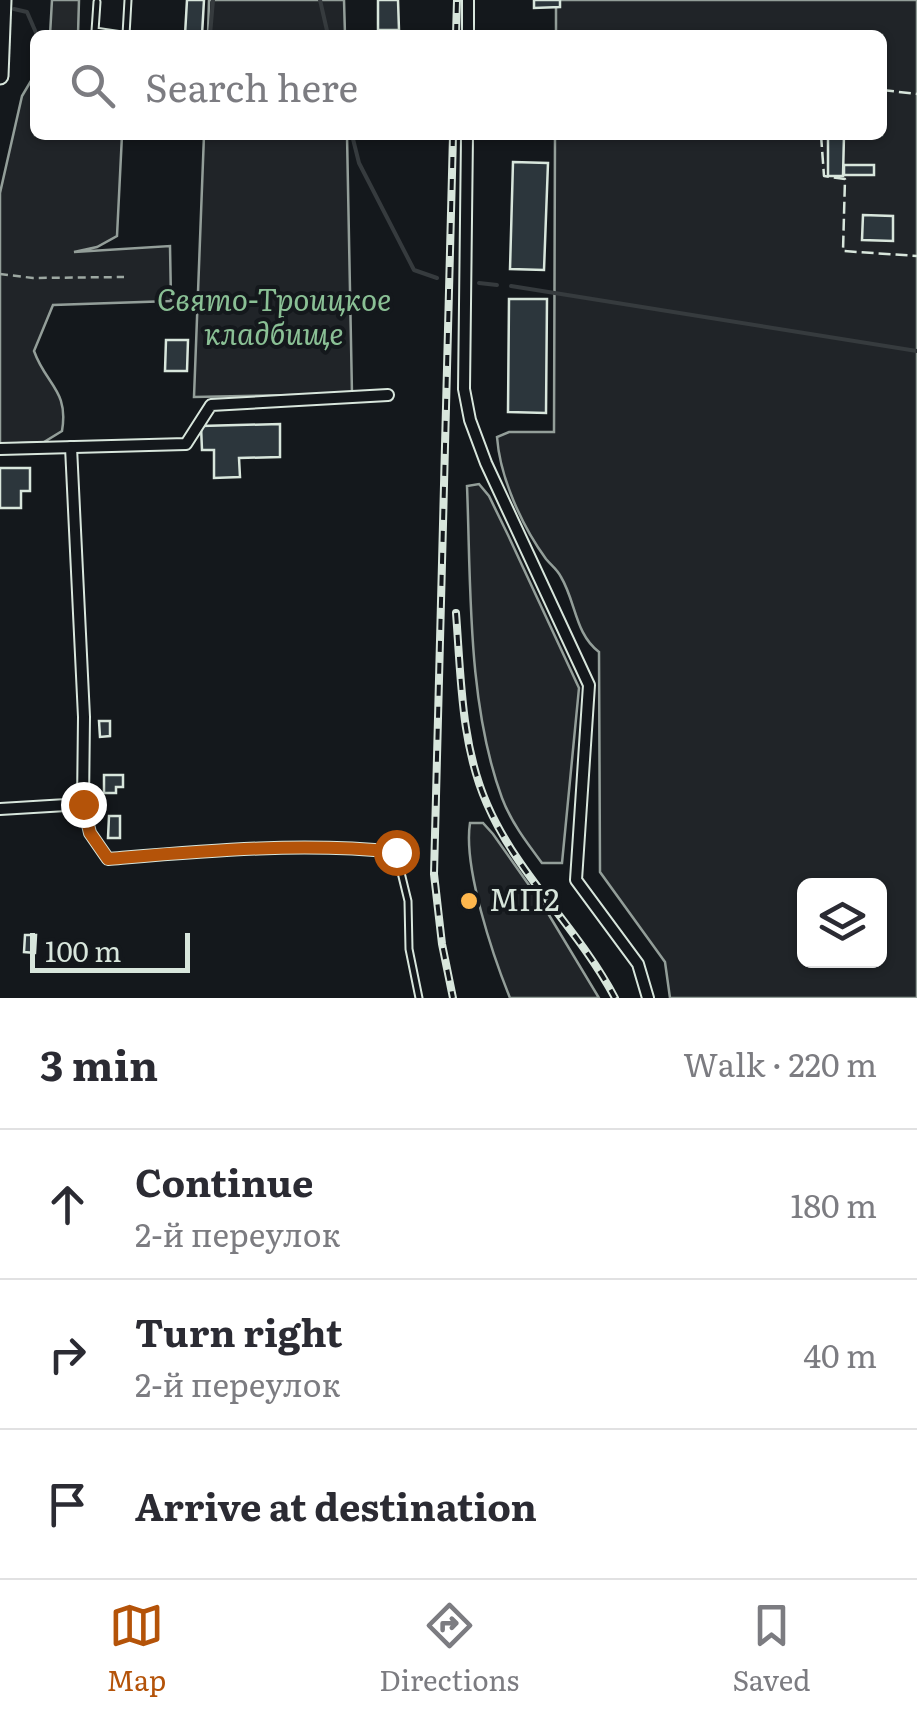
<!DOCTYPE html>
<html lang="en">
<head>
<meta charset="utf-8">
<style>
  body { margin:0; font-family:Literata,serif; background:#f2f2f3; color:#2b2b33 }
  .controls { position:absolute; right:30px; bottom:30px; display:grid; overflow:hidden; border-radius:15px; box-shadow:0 2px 8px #0004 }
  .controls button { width:90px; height:90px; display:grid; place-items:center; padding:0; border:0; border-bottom:2px solid #e1e1e2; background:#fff; color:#2b2b33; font:50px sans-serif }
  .scale { position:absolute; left:30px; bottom:25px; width:160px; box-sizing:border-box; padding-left:10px; border:5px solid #d8e6dc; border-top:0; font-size:28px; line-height:35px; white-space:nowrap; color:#d8e6dc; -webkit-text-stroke:8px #14181c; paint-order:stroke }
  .stop { position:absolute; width:30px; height:30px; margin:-22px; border:8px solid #b45309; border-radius:50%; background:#fff }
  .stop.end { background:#b45309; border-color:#fff; box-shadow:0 2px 10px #0008 }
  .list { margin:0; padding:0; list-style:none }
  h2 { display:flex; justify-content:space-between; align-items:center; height:130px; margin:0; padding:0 40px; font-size:42px }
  h2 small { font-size:32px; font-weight:400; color:#7c7c81 }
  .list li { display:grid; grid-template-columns:65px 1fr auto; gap:30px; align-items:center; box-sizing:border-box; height:150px; padding:0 40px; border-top:2px solid #e1e1e2 }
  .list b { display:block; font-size:38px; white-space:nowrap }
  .list p { margin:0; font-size:32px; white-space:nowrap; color:#7c7c81 }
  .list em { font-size:32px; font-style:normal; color:#7c7c81 }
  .icon { flex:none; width:55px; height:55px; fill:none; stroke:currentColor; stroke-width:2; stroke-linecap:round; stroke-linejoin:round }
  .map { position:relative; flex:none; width:917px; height:998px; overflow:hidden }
  .search { position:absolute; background:#fff; box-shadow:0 2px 8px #0004; left:30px; right:30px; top:30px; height:110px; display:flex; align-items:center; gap:25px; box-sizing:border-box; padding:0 35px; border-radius:15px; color:#7c7c81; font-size:38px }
  .sheet { height:580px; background:#fff }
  nav { display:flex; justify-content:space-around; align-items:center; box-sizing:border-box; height:140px; border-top:2px solid #e1e1e2; background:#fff; font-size:28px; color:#7c7c81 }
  nav a { display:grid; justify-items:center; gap:5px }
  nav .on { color:#b45309 }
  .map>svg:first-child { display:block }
  .green { fill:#202428; stroke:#939e99; stroke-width:2.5; fill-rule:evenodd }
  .parking { fill:#24282b; stroke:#939e99; stroke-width:2.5 }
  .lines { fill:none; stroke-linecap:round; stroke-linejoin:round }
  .stream { stroke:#363b3e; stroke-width:4 }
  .building { fill:#2c363c; stroke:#d8e6dc; stroke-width:2.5 }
  .lane-casing { stroke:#d8e6dc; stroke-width:9 }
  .street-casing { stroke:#d8e6dc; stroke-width:14 }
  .primary-casing { stroke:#d8e6dc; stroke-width:19 }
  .path { stroke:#9da8a2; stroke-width:2.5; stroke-dasharray:8 5; stroke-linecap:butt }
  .lane { stroke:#14181c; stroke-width:5 }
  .street { stroke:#14181c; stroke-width:10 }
  .primary { stroke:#14181c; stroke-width:15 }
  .rail-casing { stroke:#d8e6dc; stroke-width:8 }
  .rail { stroke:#14181c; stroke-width:4; stroke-dasharray:11; stroke-linecap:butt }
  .fence { stroke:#d8e6dc; stroke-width:2.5; stroke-dasharray:12 5; stroke-linecap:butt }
  .route { stroke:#b45309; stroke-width:12 }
  .poi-dot { fill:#ffb74d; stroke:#14181c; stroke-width:4 }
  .labels { text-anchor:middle; stroke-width:8; stroke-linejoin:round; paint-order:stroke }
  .park-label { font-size:30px; font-style:italic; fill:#8ac095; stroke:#14181c }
  .poi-label { font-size:30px; fill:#d8e6dc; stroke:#14181c; text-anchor:start }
</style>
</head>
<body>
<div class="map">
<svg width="917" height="998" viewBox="0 0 917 998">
  <rect width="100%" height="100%" fill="#14181c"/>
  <!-- green -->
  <g class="green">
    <polygon points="209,0 344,0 345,35 208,35"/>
    <path d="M556,0H917V998H670L665,962L600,872L599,652C575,634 576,602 561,577C558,570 551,565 546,559C522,526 500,478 497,437L509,432H554L555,135H882V35H556ZM804,886H880V961H804Z"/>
    <path d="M35,74V135H122L117,236L97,247L74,252L170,246L171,301L53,305L34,351C46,385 69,390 62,431L44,442L0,444V193L22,96Z"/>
    <polygon points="204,135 347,135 352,394 194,397"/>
    <path d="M479,484L489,496L508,535L579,688L562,863H542C527,843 511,822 502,798C467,703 471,585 467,486Z"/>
    <path d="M470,823H483L493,834L543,905L599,998H510C493,956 463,867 470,823Z"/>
  </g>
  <!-- parking -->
  <polygon class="parking" points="52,0 79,0 78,35 50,35"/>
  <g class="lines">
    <!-- stream -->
    <g class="stream">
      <polyline points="320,0 328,35"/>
      <polyline points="14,9 27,12 37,35"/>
      <polyline points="210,35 213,0"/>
      <polyline points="352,135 359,163 414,270 437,278"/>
      <polyline points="479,283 497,285"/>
      <polyline points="511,286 917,351"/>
    </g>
  </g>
  <!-- building -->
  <g class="building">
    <polygon points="187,0 204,0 202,35 185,35"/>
    <polygon points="378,0 398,0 399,30 378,30"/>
    <polygon points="534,0 560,0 560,7 534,8"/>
    <polygon points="828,135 844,135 843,176 828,176"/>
    <polygon points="513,162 548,163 544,270 510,269"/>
    <rect x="844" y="165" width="30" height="10"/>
    <polygon points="863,215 893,216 893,241 862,240"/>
    <polygon points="509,299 547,299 546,413 508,412"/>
    <polygon points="166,340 188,340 187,371 165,371"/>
    <polygon points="280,424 280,457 239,458 240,477 214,478 214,450 202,450 201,426"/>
    <polygon points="0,468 30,468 30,491 21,491 21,508 0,508"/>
    <polygon points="99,721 110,721 110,736 100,737"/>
    <polygon points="104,775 123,775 123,787 116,787 116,793 104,793"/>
    <polygon points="109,816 120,816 120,838 108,838"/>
    <polygon points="25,935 36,935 35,953 24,952"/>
  </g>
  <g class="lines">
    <defs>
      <g id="lane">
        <polyline points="97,2 95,31 122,35"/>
        <polyline points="126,35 128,0"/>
        <polyline points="396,852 408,901 409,949 419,998"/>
      </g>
      <g id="street">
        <polyline points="468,35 468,0"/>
        <polyline points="467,135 464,389 470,420 486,463 589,685 576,880 638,964 648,998"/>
        <path d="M71,447L84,717L83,804L90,833L108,859C204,851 300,842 396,852"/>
        <polyline points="0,449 186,444 211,405 388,395"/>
        <polyline points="0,809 83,804"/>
      </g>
      <polyline id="primary" points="0,76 3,0"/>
    </defs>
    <!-- lane casing -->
    <use href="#lane" class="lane-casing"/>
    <!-- street casing -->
    <use href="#street" class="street-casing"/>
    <!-- primary casing -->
    <use href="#primary" class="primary-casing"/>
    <!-- path -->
    <polyline class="path" points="0,274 33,278 124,277"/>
    <!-- lane -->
    <use href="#lane" class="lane"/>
    <!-- street -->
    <use href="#street" class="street"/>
    <!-- primary -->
    <use href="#primary" class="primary"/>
    <defs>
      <g id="rail">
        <polyline points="456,35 457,0"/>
        <polyline points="453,135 434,874 442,944 453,998"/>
        <path d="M456,613C461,677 461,745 487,804C518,876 579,929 615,998"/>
      </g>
    </defs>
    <!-- rail casing -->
    <use href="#rail" class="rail-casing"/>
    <!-- rail -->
    <use href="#rail" class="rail"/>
    <!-- fence -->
    <g class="fence">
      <polyline points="882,90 917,94"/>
      <polyline points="821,135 824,176 845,179 843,251 917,256"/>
    </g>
  </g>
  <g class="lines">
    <!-- route -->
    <path class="route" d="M83,804L90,833L108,859C204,851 300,842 396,852"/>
  </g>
  <!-- markers -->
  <circle class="poi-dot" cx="469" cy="901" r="10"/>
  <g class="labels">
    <!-- park labels -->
    <g class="park-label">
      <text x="274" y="311">Свято-Троицкое<tspan x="274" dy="34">кладбище</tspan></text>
    </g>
    <!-- poi labels -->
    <g class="poi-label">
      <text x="489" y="911">МП2</text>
    </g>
  </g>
</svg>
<div class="controls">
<button><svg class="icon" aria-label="layers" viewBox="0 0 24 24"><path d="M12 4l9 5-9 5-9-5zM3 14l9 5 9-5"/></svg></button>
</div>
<div class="scale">100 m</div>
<div class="stop" style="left:396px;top:852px"></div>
<div class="stop end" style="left:83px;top:804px"></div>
<div class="search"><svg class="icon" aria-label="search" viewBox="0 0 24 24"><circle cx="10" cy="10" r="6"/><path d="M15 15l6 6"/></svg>Search here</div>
</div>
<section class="sheet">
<h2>3 min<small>Walk · 220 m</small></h2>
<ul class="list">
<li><svg class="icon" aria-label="ahead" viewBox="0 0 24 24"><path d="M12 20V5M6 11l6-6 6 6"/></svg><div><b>Continue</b><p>2-й переулок</p></div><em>180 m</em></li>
<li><svg class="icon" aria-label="right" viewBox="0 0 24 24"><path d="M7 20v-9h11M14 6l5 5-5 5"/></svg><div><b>Turn right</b><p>2-й переулок</p></div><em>40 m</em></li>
<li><svg class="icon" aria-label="arrive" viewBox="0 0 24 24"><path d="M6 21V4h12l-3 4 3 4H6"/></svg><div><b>Arrive at destination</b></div></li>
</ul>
</section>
<nav>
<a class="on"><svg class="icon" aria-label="map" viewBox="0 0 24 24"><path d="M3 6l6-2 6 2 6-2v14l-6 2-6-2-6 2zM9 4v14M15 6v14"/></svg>Map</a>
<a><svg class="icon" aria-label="directions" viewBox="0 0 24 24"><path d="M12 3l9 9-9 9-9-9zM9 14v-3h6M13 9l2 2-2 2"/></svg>Directions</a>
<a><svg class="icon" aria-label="saved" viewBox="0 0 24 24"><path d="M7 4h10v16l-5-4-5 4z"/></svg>Saved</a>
</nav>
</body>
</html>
